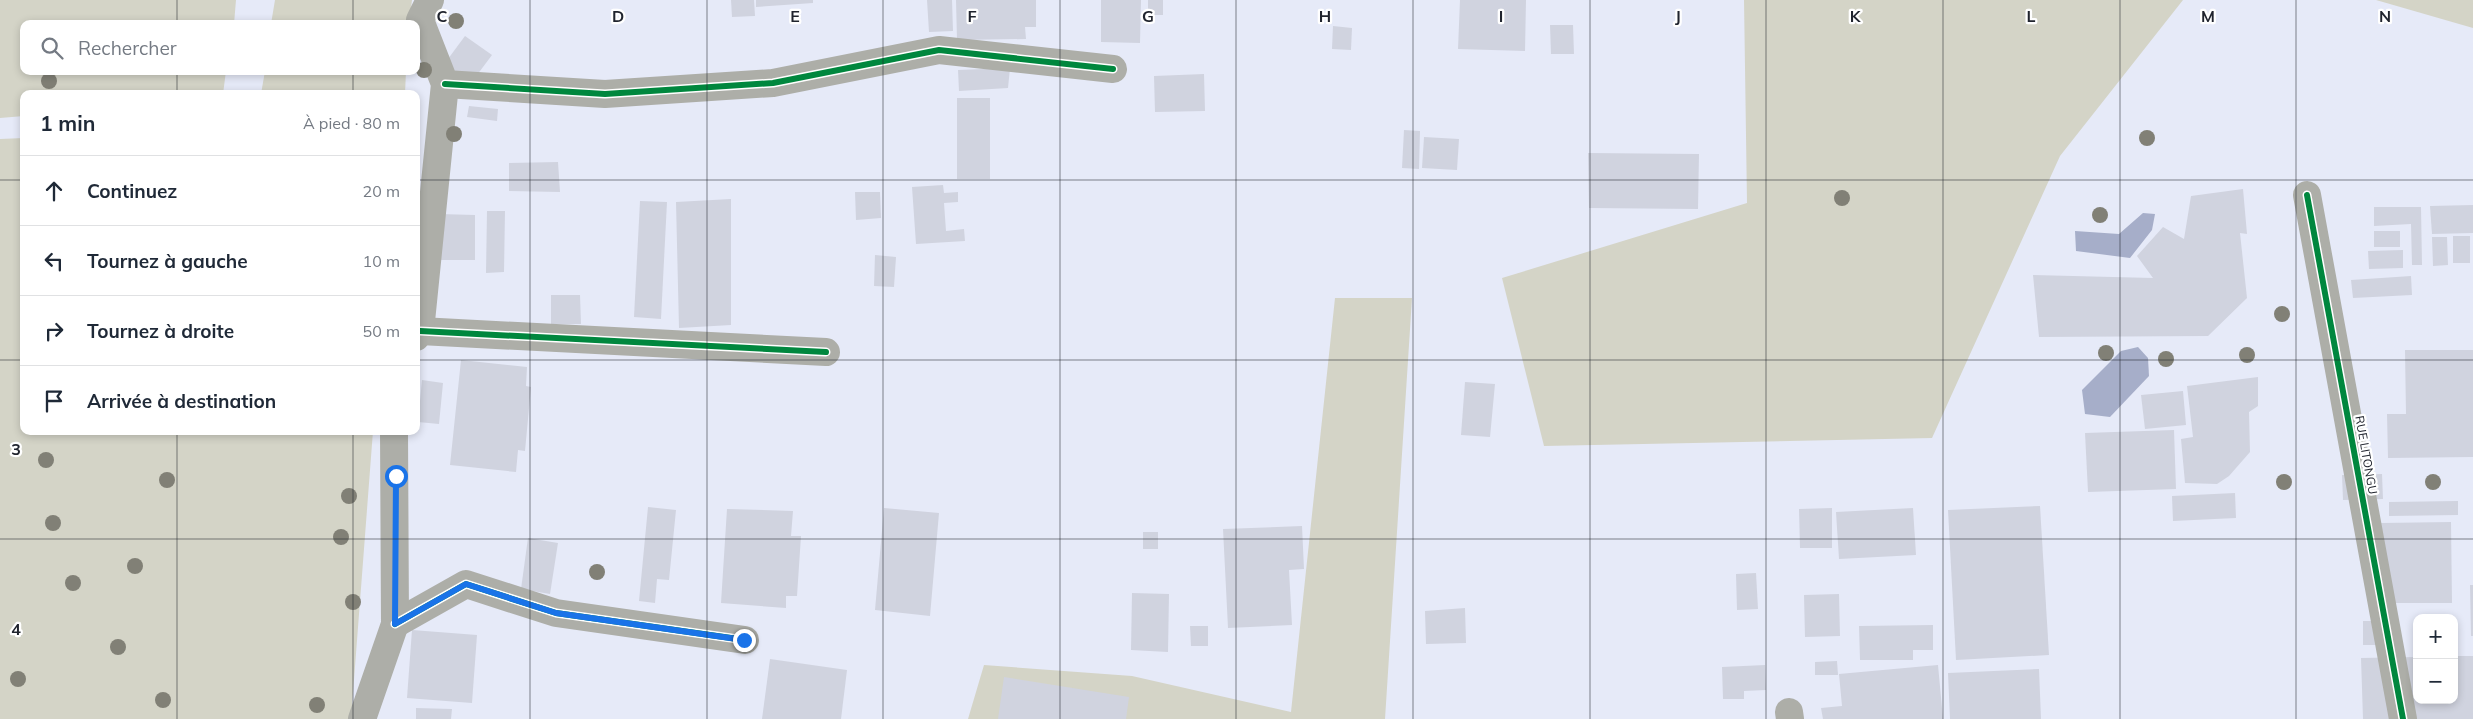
<!DOCTYPE html>
<html lang="fr">
<head>
<meta charset="utf-8">
<style>
  body { margin:0; font-family:Mulish,sans-serif; background:#f6f6f7; color:#1f2937 }
  .controls { position:absolute; right:15px; bottom:15px; display:grid; overflow:hidden; border-radius:10px; box-shadow:0 2px 8px #0003 }
  .controls button { width:45px; height:45px; display:grid; place-items:center; padding:0; border:0; border-bottom:1px solid #e0e1e3; background:#fff; color:#1f2937; font:25px sans-serif }
  .stop { position:absolute; width:15px; height:15px; margin:-11px; border:4px solid #1a73e8; border-radius:50%; background:#fff }
  .stop.end { background:#1a73e8; border-color:#fff; box-shadow:0 1px 5px #0008 }
  .list { margin:0; padding:0; list-style:none }
  h2 { display:flex; justify-content:space-between; align-items:center; height:65px; margin:0; padding:0 20px; font-size:21px }
  h2 small { font-size:16px; font-weight:400; color:#747a83 }
  .list li { display:grid; grid-template-columns:32px 1fr auto; gap:15px; align-items:center; box-sizing:border-box; height:70px; padding:0 20px; border-top:1px solid #e0e1e3 }
  .list b { display:block; font-size:19px; white-space:nowrap }
  .list em { font-size:16px; font-style:normal; color:#747a83 }
  .icon { flex:none; width:28px; height:28px; fill:none; stroke:currentColor; stroke-width:2; stroke-linecap:round; stroke-linejoin:round }
  .map { position:relative; flex:none; width:2473px; height:719px; overflow:hidden }
  .search { position:absolute; background:#fff; box-shadow:0 2px 8px #0003; left:20px; top:20px; width:400px; height:55px; display:flex; align-items:center; gap:12px; box-sizing:border-box; padding:0 18px; border-radius:10px; color:#747a83; font-size:19px }
  .panel { position:absolute; background:#fff; box-shadow:0 2px 8px #0003; left:20px; top:90px; width:400px; height:345px; border-radius:10px }
  .map>svg:first-child { display:block }
  .green { fill:#d4d4c7 }
  .water { fill:#a6aec9 }
  .building { fill:#d0d3df }
  .lines { fill:none; stroke-linecap:round; stroke-linejoin:round }
  .street { stroke:#adaea8; stroke-width:28 }
  .cycleway-casing { stroke:#fff; stroke-width:9 }
  .cycleway { stroke:#00873e; stroke-width:6 }
  .tree { fill:#818076 }
  .route { stroke:#1a73e8; stroke-width:6 }
  .grid { fill:none; stroke:#20242e; stroke-width:1; stroke-opacity:0.55 }
  .labels { text-anchor:middle; stroke-width:4.5; stroke-linejoin:round; paint-order:stroke }
  .street-label { font-size:12px; fill:#20242e; stroke:#fff }
  .grid-label { font-size:16px; text-anchor:middle; font-weight:bold; fill:#20242e; stroke:#fff; stroke-width:4.5; stroke-linejoin:round; paint-order:stroke }
</style>
</head>
<body>
<div class="map">
<svg width="2473" height="719" viewBox="0 0 2473 719">
  <rect width="100%" height="100%" fill="#e6eaf8"/>
  <!-- green -->
  <g class="green">
    <polygon points="0,0 236,0 234,24 24,24 24,71 226,71 223,94 24,94 24,116 0,118"/>
    <polygon points="275,0 412,0 409,24 271,24"/>
    <polygon points="1744,0 2183,0 2060,156 1932,438 1544,446 1502,278 1747,203"/>
    <polygon points="2376,0 2473,0 2473,28"/>
    <polygon points="265,71 406,71 405,94 261,94"/>
    <polygon points="24,138 24,431 373,431 351,719 0,719 0,139"/>
    <polygon points="1335,298 1412,298 1385,719 968,719 984,665 1132,676 1291,712"/>
  </g>
  <!-- water -->
  <g class="water">
    <polygon points="2143,213 2155,214 2152,230 2130,258 2076,251 2075,231 2119,234"/>
    <polygon points="2138,347 2148,358 2149,376 2110,417 2085,414 2082,390 2121,351"/>
  </g>
  <!-- building -->
  <g class="building">
    <polygon points="731,0 754,0 755,16 732,17"/>
    <polygon points="756,0 813,0 813,3 756,7"/>
    <polygon points="927,0 952,0 953,31 929,32"/>
    <polygon points="956,0 1036,0 1036,27 1025,27 1026,39 957,40"/>
    <polygon points="1101,0 1141,0 1140,43 1101,42"/>
    <rect x="1148" y="0" width="15" height="15"/>
    <polygon points="1460,0 1526,0 1525,51 1458,49"/>
    <polygon points="1550,25 1573,25 1574,54 1551,54"/>
    <polygon points="1333,26 1352,28 1351,50 1332,49"/>
    <polygon points="465,36 492,55 471,83 445,63"/>
    <polygon points="1010,68 1008,88 959,91 958,70"/>
    <polygon points="1204,74 1205,111 1155,112 1154,76"/>
    <rect x="957" y="98" width="33" height="81"/>
    <polygon points="469,106 498,109 497,121 467,117"/>
    <polygon points="1404,130 1420,131 1419,169 1402,168"/>
    <polygon points="1424,137 1459,139 1457,170 1422,168"/>
    <polygon points="1588,153 1699,154 1698,209 1589,208"/>
    <polygon points="558,162 560,192 509,191 509,163"/>
    <polygon points="943,185 944,193 958,192 958,202 944,203 946,231 964,229 965,241 916,244 912,187"/>
    <polygon points="2243,189 2247,234 2240,233 2247,298 2208,336 2039,337 2033,275 2153,278 2137,256 2163,227 2184,239 2191,196"/>
    <polygon points="855,192 880,192 881,218 856,220"/>
    <polygon points="731,199 731,325 679,328 676,202"/>
    <polygon points="640,201 667,202 661,319 634,317"/>
    <polygon points="2473,205 2473,233 2432,234 2430,206"/>
    <polygon points="2374,207 2421,207 2422,265 2412,265 2411,224 2374,226"/>
    <polygon points="487,211 505,211 504,272 486,273"/>
    <polygon points="439,214 475,215 475,260 439,260"/>
    <rect x="2374" y="231" width="26" height="16"/>
    <rect x="2453" y="236" width="17" height="27"/>
    <polygon points="2432,237 2447,237 2448,265 2433,266"/>
    <polygon points="2403,250 2403,268 2369,269 2368,251"/>
    <polygon points="875,255 896,257 894,287 874,286"/>
    <polygon points="2411,276 2412,295 2353,298 2351,280"/>
    <polygon points="551,295 580,295 581,324 551,324"/>
    <polygon points="2405,350 2473,350 2473,457 2388,458 2387,414 2406,414"/>
    <polygon points="461,360 527,367 526,386 531,387 525,451 518,450 516,472 450,465"/>
    <polygon points="2258,377 2258,406 2249,412 2250,452 2229,476 2217,484 2185,483 2181,439 2193,437 2187,386"/>
    <polygon points="422,380 443,383 439,424 418,422"/>
    <polygon points="1465,382 1495,384 1490,437 1461,435"/>
    <polygon points="2183,391 2186,425 2145,429 2141,395"/>
    <polygon points="2174,430 2176,489 2088,492 2085,433"/>
    <polygon points="2382,474 2383,499 2343,500 2342,475"/>
    <polygon points="2235,493 2236,518 2173,521 2172,496"/>
    <polygon points="2458,501 2458,515 2389,516 2389,502"/>
    <polygon points="2040,506 2049,655 1956,660 1948,510"/>
    <polygon points="648,507 676,510 669,580 657,579 655,603 639,601"/>
    <polygon points="884,508 939,513 930,616 875,610"/>
    <polygon points="1832,508 1832,548 1800,548 1799,509"/>
    <polygon points="1913,508 1916,555 1839,559 1836,512"/>
    <polygon points="727,509 793,511 791,536 801,536 797,596 786,596 786,608 721,603"/>
    <polygon points="2451,522 2452,603 2383,603 2381,523"/>
    <polygon points="1302,526 1304,569 1289,570 1292,625 1228,628 1223,529"/>
    <rect x="1143" y="532" width="15" height="17"/>
    <polygon points="528,538 558,543 550,594 521,589"/>
    <polygon points="1756,573 1758,609 1737,610 1736,574"/>
    <polygon points="2470,585 2473,585 2473,636 2471,636"/>
    <polygon points="1132,593 1169,594 1168,652 1131,650"/>
    <polygon points="1839,594 1840,636 1805,637 1804,595"/>
    <polygon points="1465,608 1466,643 1426,644 1425,611"/>
    <rect x="2363" y="621" width="28" height="24"/>
    <polygon points="1933,625 1933,650 1913,650 1913,660 1860,660 1859,626"/>
    <polygon points="1190,626 1208,626 1208,646 1191,646"/>
    <polygon points="412,630 477,635 472,703 407,698"/>
    <polygon points="2454,656 2473,656 2473,719 2363,719 2361,658 2417,657 2417,700 2454,700"/>
    <polygon points="770,659 847,670 841,719 762,719"/>
    <polygon points="1837,661 1838,675 1815,675 1815,662"/>
    <polygon points="1765,665 1766,690 1744,691 1744,699 1723,699 1722,667"/>
    <polygon points="1938,665 1943,719 1823,719 1821,708 1842,706 1839,674"/>
    <polygon points="2039,669 2041,719 1950,719 1948,673"/>
    <polygon points="1004,677 1129,697 1126,719 998,719"/>
    <polygon points="416,708 452,709 451,719 416,719"/>
  </g>
  <g class="lines">
    <!-- street -->
    <g class="street">
      <polyline points="445,84 605,94 773,83 939,50 1113,69"/>
      <polyline points="2307,195 2403,719"/>
      <polyline points="420,331 826,352"/>
      <polyline points="416,337 420,331 445,84 420,20 430,0"/>
      <polyline points="395,624 466,584 556,613 745,640"/>
      <polyline points="1789,712 1790,719"/>
      <polyline points="362,719 395,624 394,431"/>
    </g>
    <defs>
      <g id="cycleway">
        <polyline points="445,84 605,94 773,83 939,50 1113,69"/>
        <polyline points="2307,195 2403,719"/>
        <polyline points="420,331 826,352"/>
        <polyline points="395,624 466,584 556,613 745,640"/>
      </g>
    </defs>
    <!-- cycleway casing -->
    <use href="#cycleway" class="cycleway-casing"/>
    <!-- cycleway -->
    <use href="#cycleway" class="cycleway"/>
  </g>
  <!-- trees -->
  <g class="tree">
    <circle cx="456" cy="21" r="8"/>
    <circle cx="424" cy="70" r="8"/>
    <circle cx="49" cy="81" r="8"/>
    <circle cx="454" cy="134" r="8"/>
    <circle cx="2147" cy="138" r="8"/>
    <circle cx="1842" cy="198" r="8"/>
    <circle cx="2100" cy="215" r="8"/>
    <circle cx="2282" cy="314" r="8"/>
    <circle cx="2106" cy="353" r="8"/>
    <circle cx="2247" cy="355" r="8"/>
    <circle cx="2166" cy="359" r="8"/>
    <circle cx="46" cy="460" r="8"/>
    <circle cx="167" cy="480" r="8"/>
    <circle cx="2284" cy="482" r="8"/>
    <circle cx="2433" cy="482" r="8"/>
    <circle cx="349" cy="496" r="8"/>
    <circle cx="53" cy="523" r="8"/>
    <circle cx="341" cy="537" r="8"/>
    <circle cx="135" cy="566" r="8"/>
    <circle cx="597" cy="572" r="8"/>
    <circle cx="73" cy="583" r="8"/>
    <circle cx="353" cy="602" r="8"/>
    <circle cx="118" cy="647" r="8"/>
    <circle cx="18" cy="679" r="8"/>
    <circle cx="163" cy="700" r="8"/>
    <circle cx="317" cy="705" r="8"/>
  </g>
  <g class="lines">
    <!-- route -->
    <polyline class="route" points="396,476 395,624 466,584 556,613 744,640"/>
  </g>
  <!-- grid -->
  <path class="grid" d="M177,0V24M353,0V24M530,0V719M707,0V719M883,0V719M1060,0V719M1236,0V719M1413,0V719M1590,0V719M1766,0V719M1943,0V719M2120,0V719M2296,0V719M177,71V94M353,71V94M0,180H24M416,180H2473M0,360H24M416,360H2473M177,431V719M353,431V719M0,539H2473"/>
  <g class="labels">
    <!-- street labels -->
    <g class="street-label">
      <text transform="translate(2366 455) rotate(80)" y="4">RUE LITONGU</text>
    </g>
  </g>
  <g class="grid-label">
    <text x="442" y="22">C</text>
    <text x="618" y="22">D</text>
    <text x="795" y="22">E</text>
    <text x="972" y="22">F</text>
    <text x="1148" y="22">G</text>
    <text x="1325" y="22">H</text>
    <text x="1501" y="22">I</text>
    <text x="1678" y="22">J</text>
    <text x="1855" y="22">K</text>
    <text x="2031" y="22">L</text>
    <text x="2208" y="22">M</text>
    <text x="2385" y="22">N</text>
    <text x="16" y="455">3</text>
    <text x="16" y="635">4</text>
  </g>
</svg>
<div class="controls">
<button>+</button>
<button>−</button>
</div>
<div class="stop" style="left:396px;top:476px"></div>
<div class="stop end" style="left:744px;top:640px"></div>
<div class="search"><svg class="icon" aria-label="search" viewBox="0 0 24 24"><circle cx="10" cy="10" r="6"/><path d="M15 15l6 6"/></svg>Rechercher</div>
<section class="panel">
<h2>1 min<small>À pied · 80 m</small></h2>
<ul class="list">
<li><svg class="icon" aria-label="ahead" viewBox="0 0 24 24"><path d="M12 20V5M6 11l6-6 6 6"/></svg><div><b>Continuez</b></div><em>20 m</em></li>
<li><svg class="icon" aria-label="left" viewBox="0 0 24 24"><path d="M17 20v-9H6M10 6l-5 5 5 5"/></svg><div><b>Tournez à gauche</b></div><em>10 m</em></li>
<li><svg class="icon" aria-label="right" viewBox="0 0 24 24"><path d="M7 20v-9h11M14 6l5 5-5 5"/></svg><div><b>Tournez à droite</b></div><em>50 m</em></li>
<li><svg class="icon" aria-label="arrive" viewBox="0 0 24 24"><path d="M6 21V4h12l-3 4 3 4H6"/></svg><div><b>Arrivée à destination</b></div></li>
</ul>
</section>
</div>
</body>
</html>
